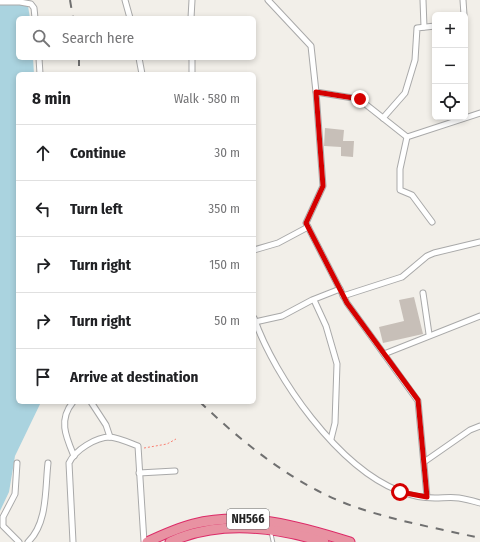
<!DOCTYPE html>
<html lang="en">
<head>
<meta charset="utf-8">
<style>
  body { margin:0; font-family:"Fira Sans Condensed",sans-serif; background:#f2f2f2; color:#202124 }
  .controls { position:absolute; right:12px; top:12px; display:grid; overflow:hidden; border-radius:6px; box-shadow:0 2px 6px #0003 }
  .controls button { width:36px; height:36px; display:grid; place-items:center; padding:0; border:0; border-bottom:1px solid #e0e0e0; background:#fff; color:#202124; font:20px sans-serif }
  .stop { position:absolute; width:12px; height:12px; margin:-9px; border:3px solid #d40000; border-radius:50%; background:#fff }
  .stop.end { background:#d40000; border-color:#fff; box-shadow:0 1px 4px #0008 }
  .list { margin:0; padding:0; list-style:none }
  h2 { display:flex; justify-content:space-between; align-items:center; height:52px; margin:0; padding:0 16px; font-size:17px }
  h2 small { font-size:13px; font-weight:400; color:#757577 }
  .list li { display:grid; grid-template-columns:26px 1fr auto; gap:12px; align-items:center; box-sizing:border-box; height:56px; padding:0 16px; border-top:1px solid #e0e0e0 }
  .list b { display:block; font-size:15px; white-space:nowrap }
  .list em { font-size:13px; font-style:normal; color:#757577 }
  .icon { flex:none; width:22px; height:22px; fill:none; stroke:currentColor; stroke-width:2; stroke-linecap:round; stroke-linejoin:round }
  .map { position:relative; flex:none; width:480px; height:542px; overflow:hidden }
  .search { position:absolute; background:#fff; box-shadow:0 2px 6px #0003; left:16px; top:16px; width:240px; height:44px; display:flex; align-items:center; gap:10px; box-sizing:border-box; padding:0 14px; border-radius:6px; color:#757577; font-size:15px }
  .panel { position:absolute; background:#fff; box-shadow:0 2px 6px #0003; left:16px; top:72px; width:240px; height:332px; border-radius:6px }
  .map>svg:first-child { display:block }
  .water { fill:#aad3df }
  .building { fill:#c7bfb8 }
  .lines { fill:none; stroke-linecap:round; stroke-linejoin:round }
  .lane-casing { stroke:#a9a9a9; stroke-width:4.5 }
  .street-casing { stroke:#a9a9a9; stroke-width:7 }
  .highway-casing { stroke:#dc2a67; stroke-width:11 }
  .path { stroke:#fa8072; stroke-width:1; stroke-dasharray:2 2; stroke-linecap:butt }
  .lane { stroke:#fff; stroke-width:2.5 }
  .street { stroke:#fff; stroke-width:5 }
  .highway { stroke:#e892a2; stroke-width:9 }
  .rail { stroke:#707070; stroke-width:2; stroke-dasharray:8 8; stroke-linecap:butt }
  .route { stroke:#d40000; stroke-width:5 }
  .labels { text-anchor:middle; stroke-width:3.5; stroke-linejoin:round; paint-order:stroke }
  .shield { fill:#fff; stroke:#646464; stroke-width:1 }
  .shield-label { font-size:12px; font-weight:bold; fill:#222 }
</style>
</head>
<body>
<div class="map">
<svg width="480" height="542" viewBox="0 0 480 542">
  <rect width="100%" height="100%" fill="#f2efe9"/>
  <!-- water -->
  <polygon class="water" points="0,0 27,0 30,18 18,18 18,58 33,58 34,74 18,74 18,402 41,402 15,456 9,492 0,511"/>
  <!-- building -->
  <g class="building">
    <polygon points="325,128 344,130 343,141 354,141 353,157 341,156 341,147 324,146"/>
    <polygon points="414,297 423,334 383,343 379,327 404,321 399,300"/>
  </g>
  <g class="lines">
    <defs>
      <polyline id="lane" points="271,533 273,542"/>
      <g id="street">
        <polyline points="125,0 130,18"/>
        <polyline points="268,0 311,46 316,92 359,99 407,137"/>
        <polyline points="423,0 424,27"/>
        <polyline points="463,0 464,15"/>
        <polyline points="0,2 20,2 31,4 34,8 35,18"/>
        <polyline points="191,18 192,0"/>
        <polyline points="39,58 40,74"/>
        <polyline points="139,58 142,74"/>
        <polyline points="192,58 192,74"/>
        <polyline points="316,92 323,186 306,223 347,303 418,401 427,497"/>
        <polyline points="383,118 405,93 415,60 417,28 435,26"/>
        <polyline points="432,222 412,195 400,190 400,169 407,137 480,113"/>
        <polyline points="254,250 278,243 308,227"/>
        <polyline points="423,293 429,334"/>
        <polyline points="343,296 402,277 427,256 434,253 480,242"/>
        <polyline points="314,300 326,326 337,364 335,423 331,439"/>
        <path d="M254,318C275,378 338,467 399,491C409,495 424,498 435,498C443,498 451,497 459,498C466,499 473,501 480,503"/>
        <polyline points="255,322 282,316 312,300 340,289"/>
        <polyline points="384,354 480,316"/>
        <path d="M73,402C58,420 66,437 74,456"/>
        <polyline points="91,402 106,425 110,437"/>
        <polyline points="424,462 470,430 480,426"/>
        <polyline points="17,463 15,494 3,517 3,526 19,542"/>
        <polyline points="139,473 175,471"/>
        <path d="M28,542C48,523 45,488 48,463"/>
        <path d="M73,542L69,463C75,450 96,437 110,437C119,438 130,443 138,446L144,542"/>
      </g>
      <g id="highway">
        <path d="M147,542C162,535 177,528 193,524C247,511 299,526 350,542"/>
        <path d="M170,542C218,520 275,527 324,542"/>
      </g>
    </defs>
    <!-- lane casing -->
    <use href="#lane" class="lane-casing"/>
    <!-- street casing -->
    <use href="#street" class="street-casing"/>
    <!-- highway casing -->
    <use href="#highway" class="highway-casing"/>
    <!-- path -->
    <polyline class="path" points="144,448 167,444 176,439"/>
    <!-- lane -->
    <use href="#lane" class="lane"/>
    <!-- street -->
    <use href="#street" class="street"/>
    <!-- highway -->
    <use href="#highway" class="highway"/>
    <!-- rail -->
    <g class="rail">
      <polyline points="70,0 73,18"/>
      <polyline points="79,58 79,74"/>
      <path d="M200,402C242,442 292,483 347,504C390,520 436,528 480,538"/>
    </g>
  </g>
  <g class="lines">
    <!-- route -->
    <polyline class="route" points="360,99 316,92 323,186 306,223 347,303 418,400 427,497 400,492"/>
  </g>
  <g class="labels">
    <!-- shield labels -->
    <rect class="shield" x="227" y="509" width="42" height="20" rx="3"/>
    <g class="shield-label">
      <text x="248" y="523">NH566</text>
    </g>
  </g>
</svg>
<div class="controls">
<button>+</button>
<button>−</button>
<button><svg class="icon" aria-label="locate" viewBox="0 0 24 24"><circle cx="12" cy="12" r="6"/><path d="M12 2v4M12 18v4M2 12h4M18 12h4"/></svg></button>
</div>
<div class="stop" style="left:400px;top:492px"></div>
<div class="stop end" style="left:360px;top:99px"></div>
<div class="search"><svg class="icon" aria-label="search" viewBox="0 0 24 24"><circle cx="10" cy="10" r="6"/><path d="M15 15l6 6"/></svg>Search here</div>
<section class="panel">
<h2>8 min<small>Walk · 580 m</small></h2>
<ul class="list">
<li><svg class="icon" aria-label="ahead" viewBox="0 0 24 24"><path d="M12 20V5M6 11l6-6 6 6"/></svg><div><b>Continue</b></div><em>30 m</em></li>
<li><svg class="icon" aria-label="left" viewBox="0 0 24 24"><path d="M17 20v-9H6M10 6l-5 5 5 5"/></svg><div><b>Turn left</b></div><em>350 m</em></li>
<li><svg class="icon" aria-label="right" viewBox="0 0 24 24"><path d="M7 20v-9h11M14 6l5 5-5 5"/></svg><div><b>Turn right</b></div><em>150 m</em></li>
<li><svg class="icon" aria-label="right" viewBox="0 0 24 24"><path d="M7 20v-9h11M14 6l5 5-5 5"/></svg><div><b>Turn right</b></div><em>50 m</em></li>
<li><svg class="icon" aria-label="arrive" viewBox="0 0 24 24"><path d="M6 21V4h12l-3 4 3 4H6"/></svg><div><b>Arrive at destination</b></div></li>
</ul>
</section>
</div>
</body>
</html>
